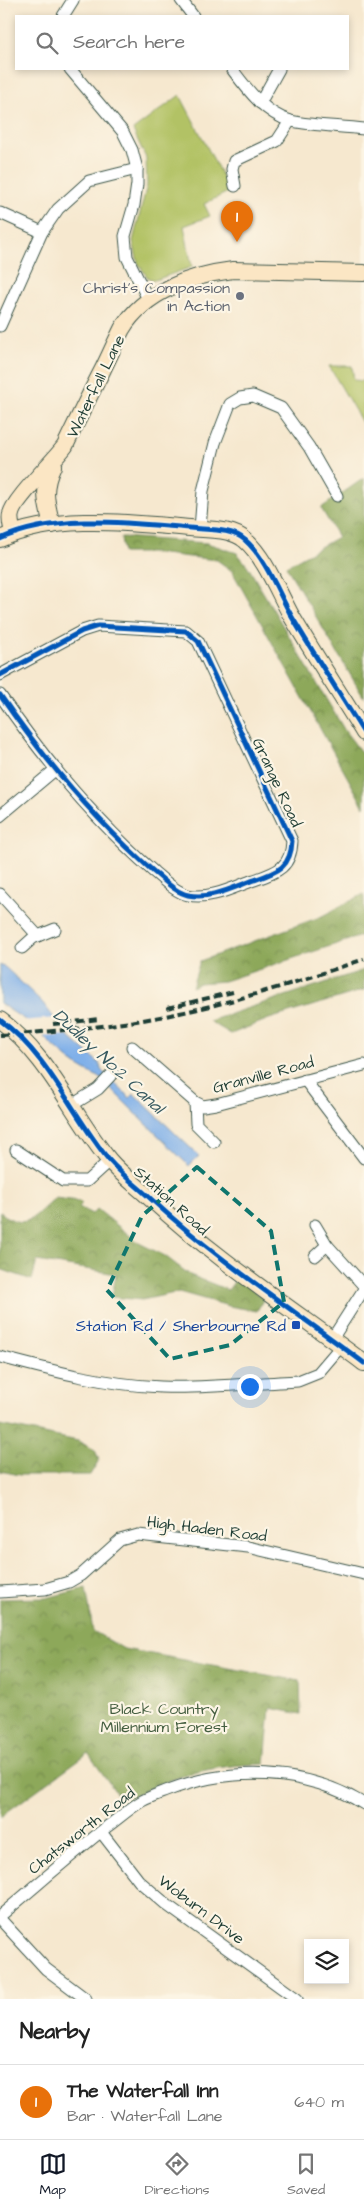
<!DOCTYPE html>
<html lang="en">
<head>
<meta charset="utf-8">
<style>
  body { margin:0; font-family:"Architects Daughter",sans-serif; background:#f2f2f2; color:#222 }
  .controls { position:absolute; right:15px; bottom:15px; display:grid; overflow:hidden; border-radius:0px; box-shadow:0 2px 8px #0003 }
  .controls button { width:45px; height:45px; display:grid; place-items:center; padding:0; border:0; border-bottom:1px solid #e0e0e0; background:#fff; color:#222; font:25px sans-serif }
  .you { position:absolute; left:249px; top:1386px; width:18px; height:18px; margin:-12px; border:4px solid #fff; border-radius:50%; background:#1a73e8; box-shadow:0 0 0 8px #1a73e833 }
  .badge { display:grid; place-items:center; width:32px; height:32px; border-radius:50%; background:#111827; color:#fff; font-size:16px; font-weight:700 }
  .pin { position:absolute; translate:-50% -41px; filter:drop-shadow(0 1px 2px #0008) }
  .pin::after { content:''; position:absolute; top:26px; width:18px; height:15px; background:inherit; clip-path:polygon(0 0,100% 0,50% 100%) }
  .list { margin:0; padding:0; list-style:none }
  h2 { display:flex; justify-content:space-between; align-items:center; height:65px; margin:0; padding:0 20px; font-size:21px }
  h2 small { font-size:16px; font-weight:400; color:#767676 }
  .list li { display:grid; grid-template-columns:32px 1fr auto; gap:15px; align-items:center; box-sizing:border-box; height:75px; padding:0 20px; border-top:1px solid #e0e0e0 }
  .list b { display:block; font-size:19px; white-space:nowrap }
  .list p { margin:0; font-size:16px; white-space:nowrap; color:#767676 }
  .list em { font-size:16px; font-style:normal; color:#767676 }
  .icon { flex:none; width:28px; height:28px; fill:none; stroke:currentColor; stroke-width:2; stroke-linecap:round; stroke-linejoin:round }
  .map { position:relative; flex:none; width:364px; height:1999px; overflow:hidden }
  .search { position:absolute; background:#fff; box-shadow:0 2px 8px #0003; left:15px; right:15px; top:15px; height:55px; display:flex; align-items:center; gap:12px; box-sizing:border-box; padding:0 18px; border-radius:0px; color:#767676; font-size:19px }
  .sheet { height:140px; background:#fff }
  nav { display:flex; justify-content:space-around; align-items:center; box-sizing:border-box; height:70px; border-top:1px solid #e0e0e0; background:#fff; font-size:14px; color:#767676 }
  nav a { display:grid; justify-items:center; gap:2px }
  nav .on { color:#111827 }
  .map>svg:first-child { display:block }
  .forest { fill:url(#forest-crowns); stroke:#567247 }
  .green { fill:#b2c265; stroke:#68804c }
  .water { fill:#7eafe9; stroke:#4e768e }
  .pier { fill:#f6e8cf }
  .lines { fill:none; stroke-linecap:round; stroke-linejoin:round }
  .street-casing { stroke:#3f574b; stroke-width:13 }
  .secondary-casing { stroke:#3f574b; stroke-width:18 }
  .street { stroke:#fff; stroke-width:11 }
  .secondary { stroke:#fbe6c4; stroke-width:16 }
  .rail { stroke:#1f3d34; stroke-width:4; stroke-dasharray:8 4; stroke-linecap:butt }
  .cycleway-casing { stroke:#fcf5e5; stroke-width:8 }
  .cycleway { stroke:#0057b8; stroke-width:5 }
  .marked { fill:none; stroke:#0f766e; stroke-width:4; stroke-dasharray:10 6; stroke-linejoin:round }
  .worship-dot { fill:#6b7280; stroke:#fcf5e5; stroke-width:2 }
  .transit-dot { fill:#1a4fb4; stroke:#fcf5e5; stroke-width:2 }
  .labels { text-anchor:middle; stroke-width:4.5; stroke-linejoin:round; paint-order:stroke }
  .worship-label { font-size:16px; fill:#5b616d; stroke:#fcf5e5; text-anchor:end }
  .street-label { font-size:16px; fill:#1f3d34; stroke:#fcf5e5 }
  .transit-label { font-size:16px; fill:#164399; stroke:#fcf5e5; text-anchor:end }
  .park-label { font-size:16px; fill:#445e40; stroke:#fcf5e5 }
  .water-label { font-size:18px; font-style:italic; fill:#375a61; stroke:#fcf5e5 }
</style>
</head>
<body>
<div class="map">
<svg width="364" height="1999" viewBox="0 0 364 1999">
  <defs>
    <pattern id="forest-crowns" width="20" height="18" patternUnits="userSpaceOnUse" patternTransform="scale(1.25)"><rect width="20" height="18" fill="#8da85a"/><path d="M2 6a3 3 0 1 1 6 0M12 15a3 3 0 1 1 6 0" fill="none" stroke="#738a4b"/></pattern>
  </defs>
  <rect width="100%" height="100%" fill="#fcf5e5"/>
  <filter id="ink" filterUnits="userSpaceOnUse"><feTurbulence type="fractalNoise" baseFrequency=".02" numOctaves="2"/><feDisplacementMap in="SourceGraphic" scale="10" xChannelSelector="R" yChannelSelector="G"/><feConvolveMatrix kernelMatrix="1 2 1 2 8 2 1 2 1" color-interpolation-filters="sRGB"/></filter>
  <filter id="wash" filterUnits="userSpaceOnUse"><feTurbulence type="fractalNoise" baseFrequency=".0096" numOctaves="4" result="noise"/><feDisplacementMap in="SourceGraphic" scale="20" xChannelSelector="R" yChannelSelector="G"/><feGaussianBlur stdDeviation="1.12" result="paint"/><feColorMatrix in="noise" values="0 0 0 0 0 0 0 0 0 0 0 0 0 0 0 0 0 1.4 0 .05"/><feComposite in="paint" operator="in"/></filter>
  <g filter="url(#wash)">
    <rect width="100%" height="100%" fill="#f6e8cf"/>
    <!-- forest -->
    <g class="forest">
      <polygon points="364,478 364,698 286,566 338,537 321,508"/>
      <polygon points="121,537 207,543 237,553 247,565 345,731 364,756 364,807 232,571 217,560 154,553 123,553"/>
      <polygon points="364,894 364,935 224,981 199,983 192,987 200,961 320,917"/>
      <polygon points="364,970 364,990 269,1019 231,1034 209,1021"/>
      <path d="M55,1198L79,1201L82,1203L79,1207L92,1214L97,1209L139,1243L165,1256L190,1275L228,1290L237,1278L264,1298L257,1311L229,1306L179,1292L142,1300L112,1297L116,1274L37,1261L32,1280L0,1269V1212C27,1233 33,1216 55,1198Z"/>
      <polygon points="0,1425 78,1441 95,1450 99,1460 90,1475 20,1475 0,1471"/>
      <path d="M86,1588L93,1631L124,1649L300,1681L301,1714L270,1708L265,1764C209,1765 173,1776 122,1801L88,1753L0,1817V1599L46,1598Z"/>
    </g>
    <!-- green -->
    <g class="green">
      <polygon points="180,95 230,191 204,204 210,216 184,226 192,267 155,280 148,278 138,263 133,241 147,185 146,158 133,130"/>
      <polygon points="329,366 352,366 354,380 364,381 364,426"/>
    </g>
    <!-- water -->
    <path class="water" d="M0,965L6,968L42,1002L68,1036L99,1063L102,1071L130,1098L134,1094L199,1156L189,1166L99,1077C71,1066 51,1043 29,1023C22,1017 8,1010 0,1003Z"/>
    <!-- pier -->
    <polygon class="pier" points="56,1018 70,1035 39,1037 26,1023 21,1021"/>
  </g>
  <g filter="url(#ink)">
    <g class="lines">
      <defs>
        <g id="street">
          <polyline points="181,0 193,16"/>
          <polyline points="63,16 73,0"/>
          <polyline points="70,69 123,132 132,150 137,169 137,184 134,205 125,236 127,257 149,301"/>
          <path d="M232,69C247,89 265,114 291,121C314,126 340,126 364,129"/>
          <polyline points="260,103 279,69"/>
          <polyline points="235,186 232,169 234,161 277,141 290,121"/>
          <polyline points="0,213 42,232"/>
          <polyline points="0,326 42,232 58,209 89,181 137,169"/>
          <polyline points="200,529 203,491 215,443 230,404 240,398 253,396 281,408 309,447 337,496"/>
          <path d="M0,675L82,631L98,626L186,631L198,641L292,841C291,868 277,872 254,880C234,887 210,900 188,895C175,892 164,880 154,872C96,821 44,759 0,695"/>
          <polyline points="0,816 56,769"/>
          <polyline points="0,894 38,936"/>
          <polyline points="22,948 33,938 55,929"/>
          <polyline points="132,1047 195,1102 203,1106 216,1104 364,1065"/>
          <polyline points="305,1080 364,1158"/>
          <polyline points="195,1102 196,1124 214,1142"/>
          <polyline points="72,1105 98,1089 113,1073"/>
          <polyline points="16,1150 63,1181 87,1181 110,1160"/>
          <polyline points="315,1225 327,1245 364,1286"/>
          <polyline points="315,1256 327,1245"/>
          <polyline points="332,1339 364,1289"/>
          <path d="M0,1357C53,1371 106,1385 161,1387C206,1389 253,1383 298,1381L318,1373L341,1346"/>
          <polyline points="0,1592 45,1589 69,1582 81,1575 120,1540 138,1535 248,1547 364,1574"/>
          <polyline points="101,1832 139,1881 167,1905 297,1999"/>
          <path d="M0,1916C36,1886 71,1855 108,1826C119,1818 130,1808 142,1801C149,1797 158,1794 166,1791C230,1766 305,1768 364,1804"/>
          <polyline points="0,1919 46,1969 86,1999"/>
        </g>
        <g id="secondary">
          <path d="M52,525C46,502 42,489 53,466"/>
          <path d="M13,533C12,527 9,520 11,514C13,501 54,461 65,446C77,421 89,396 102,371C109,357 115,343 122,329C145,291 192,275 233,270L364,273"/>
          <path d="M0,539C59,513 129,523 190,528C207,530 232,528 245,540C265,557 279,594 292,617C315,656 340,694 364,733"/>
          <path d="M0,1020C49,1056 72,1115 109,1160C121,1174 137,1186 151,1199C217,1260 292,1309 364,1363"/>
        </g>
      </defs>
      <!-- street casing -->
      <use href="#street" class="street-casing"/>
      <!-- secondary casing -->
      <use href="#secondary" class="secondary-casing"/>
      <!-- street -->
      <use href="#street" class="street"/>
      <!-- secondary -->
      <use href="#secondary" class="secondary"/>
      <!-- rail -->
      <g class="rail">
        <polyline points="167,1008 233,992"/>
        <polyline points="53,1024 100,1019"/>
        <path d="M0,1035C63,1031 127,1025 189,1011C248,998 307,979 364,959"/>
      </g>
      <defs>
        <g id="cycleway">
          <path d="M0,539C59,513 129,523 190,528C207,530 232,528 245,540C265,557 279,594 292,617C315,656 340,694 364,733"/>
          <path d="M0,675L82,631L98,626L186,631L198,641L292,841C291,868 277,872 254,880C234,887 210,900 188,895C175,892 164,880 154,872C96,821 44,759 0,695"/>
          <path d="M0,1020C49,1056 72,1115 109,1160C121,1174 137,1186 151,1199C217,1260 292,1309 364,1363"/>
        </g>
      </defs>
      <!-- cycleway casing -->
      <use href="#cycleway" class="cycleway-casing"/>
      <!-- cycleway -->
      <use href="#cycleway" class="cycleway"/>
    </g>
  </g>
  <!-- marked area -->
  <path class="marked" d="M197,1167L271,1231L284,1302L230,1345L170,1359L107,1290L142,1216Z"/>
  <!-- markers -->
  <circle class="worship-dot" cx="240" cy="296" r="5"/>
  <rect class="transit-dot" x="291" y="1320" width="10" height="10" rx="2.5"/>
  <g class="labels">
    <!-- worship labels -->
    <g class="worship-label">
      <text x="230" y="293">Christ's Compassion<tspan x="230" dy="18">in Action</tspan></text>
    </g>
    <!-- street labels -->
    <g class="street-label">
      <text transform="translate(95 386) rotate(-64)" y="6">Waterfall Lane</text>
      <text transform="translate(278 782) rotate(65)" y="6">Grange Road</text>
      <text transform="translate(263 1074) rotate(-15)" y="6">Granville Road</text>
      <text transform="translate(172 1200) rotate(42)" y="6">Station Road</text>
      <text transform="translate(207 1528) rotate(7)" y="6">High Haden Road</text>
      <text transform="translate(81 1830) rotate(-38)" y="6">Chatsworth Road</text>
      <text transform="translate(202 1909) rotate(37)" y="6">Woburn Drive</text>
    </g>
    <!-- transit labels -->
    <g class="transit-label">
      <text x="286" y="1331">Station Rd / Sherbourne Rd</text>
    </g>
    <!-- park labels -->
    <g class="park-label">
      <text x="164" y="1714">Black Country<tspan x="164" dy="18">Millennium Forest</tspan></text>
    </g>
    <!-- water labels -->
    <g class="water-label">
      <text transform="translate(109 1061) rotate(43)" y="6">Dudley No.2 Canal</text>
    </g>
  </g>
</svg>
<div class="controls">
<button><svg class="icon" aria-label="layers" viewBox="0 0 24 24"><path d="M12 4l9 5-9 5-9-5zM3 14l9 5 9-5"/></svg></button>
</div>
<div class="you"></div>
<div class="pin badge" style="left:237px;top:242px;background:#e8710a">1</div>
<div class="search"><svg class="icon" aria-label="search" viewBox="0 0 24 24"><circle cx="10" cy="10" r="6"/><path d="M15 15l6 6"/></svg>Search here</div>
</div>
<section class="sheet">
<h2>Nearby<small></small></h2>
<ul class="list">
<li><span class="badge" style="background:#e8710a">1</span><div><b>The Waterfall Inn</b><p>Bar · Waterfall Lane</p></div><em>640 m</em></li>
</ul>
</section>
<nav>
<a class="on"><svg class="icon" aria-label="map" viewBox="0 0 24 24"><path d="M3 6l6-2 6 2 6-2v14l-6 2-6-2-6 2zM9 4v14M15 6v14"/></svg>Map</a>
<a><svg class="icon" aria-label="directions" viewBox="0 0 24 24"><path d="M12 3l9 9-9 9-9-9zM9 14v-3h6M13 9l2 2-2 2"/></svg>Directions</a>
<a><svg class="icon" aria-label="saved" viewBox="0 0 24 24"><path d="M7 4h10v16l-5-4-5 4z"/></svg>Saved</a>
</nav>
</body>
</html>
